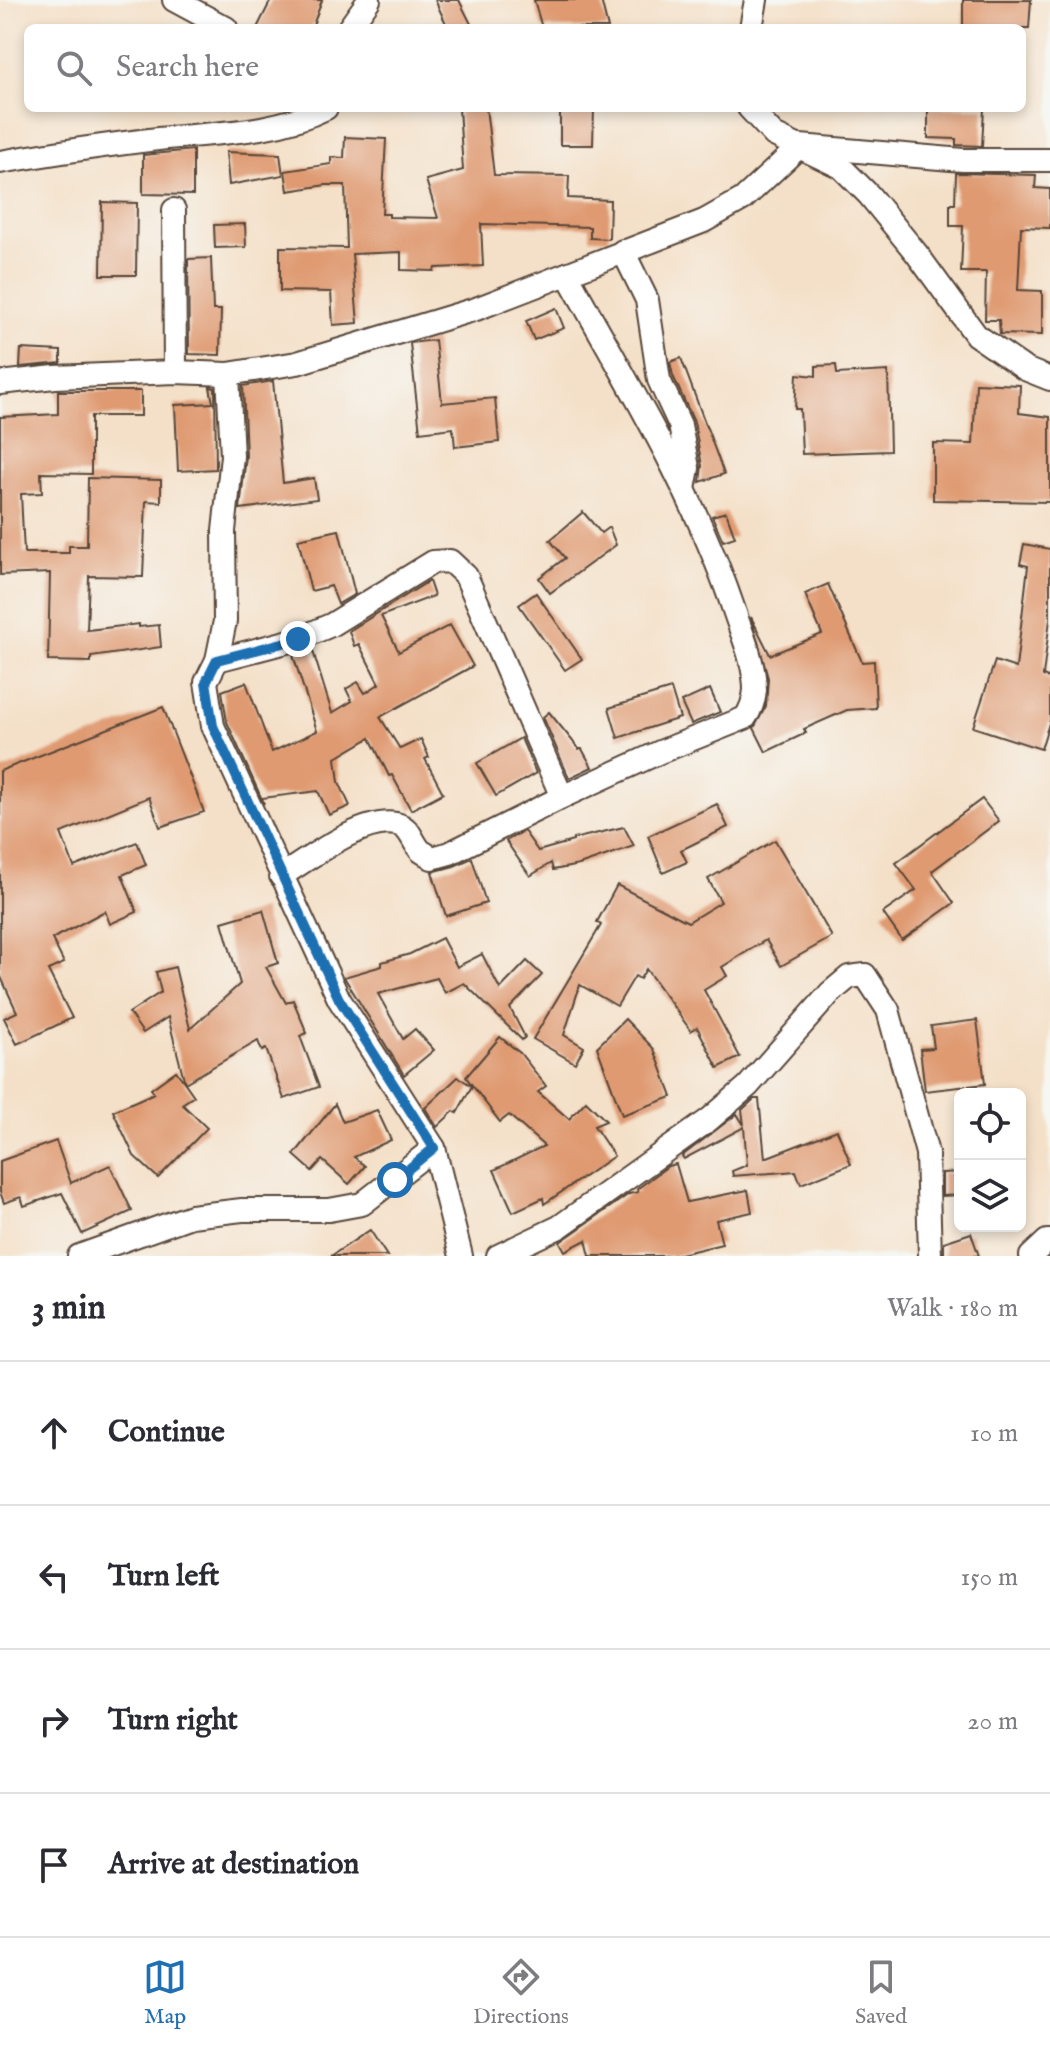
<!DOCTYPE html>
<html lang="en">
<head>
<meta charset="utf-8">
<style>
  body { margin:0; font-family:"IM FELL English",serif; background:#f7f7f7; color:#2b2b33 }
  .controls { position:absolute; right:24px; bottom:24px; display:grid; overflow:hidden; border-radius:12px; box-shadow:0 4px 12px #0003 }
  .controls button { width:72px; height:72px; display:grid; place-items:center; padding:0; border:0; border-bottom:2px solid #e1e1e2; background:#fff; color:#2b2b33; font:40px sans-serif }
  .stop { position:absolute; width:24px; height:24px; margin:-18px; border:6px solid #1f6fb2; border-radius:50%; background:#fff }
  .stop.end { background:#1f6fb2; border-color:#fff; box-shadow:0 2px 8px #0008 }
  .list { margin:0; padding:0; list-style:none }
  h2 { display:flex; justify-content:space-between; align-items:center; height:104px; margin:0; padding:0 32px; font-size:34px }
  h2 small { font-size:26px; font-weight:400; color:#7c7c81 }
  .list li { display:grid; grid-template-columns:52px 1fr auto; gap:24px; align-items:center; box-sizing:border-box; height:144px; padding:0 32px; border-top:2px solid #e1e1e2 }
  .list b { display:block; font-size:30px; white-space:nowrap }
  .list em { font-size:26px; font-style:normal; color:#7c7c81 }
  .icon { flex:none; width:44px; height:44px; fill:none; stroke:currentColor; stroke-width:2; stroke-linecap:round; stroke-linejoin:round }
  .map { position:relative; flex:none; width:1050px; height:1256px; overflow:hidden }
  .search { position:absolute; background:#fff; box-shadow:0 4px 12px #0003; left:24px; right:24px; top:24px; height:88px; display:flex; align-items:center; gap:20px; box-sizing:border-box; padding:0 28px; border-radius:12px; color:#7c7c81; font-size:30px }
  .sheet { height:680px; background:#fff }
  nav { display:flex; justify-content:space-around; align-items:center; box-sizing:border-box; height:112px; border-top:2px solid #e1e1e2; background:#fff; font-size:22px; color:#7c7c81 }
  nav a { display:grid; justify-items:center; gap:4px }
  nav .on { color:#1f6fb2 }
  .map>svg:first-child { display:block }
  .building { fill:#df9a71 }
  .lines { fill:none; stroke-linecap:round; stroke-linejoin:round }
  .minor-casing { stroke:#574538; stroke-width:26 }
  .minor { stroke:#fff; stroke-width:22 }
  .route { stroke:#1f6fb2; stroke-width:10 }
</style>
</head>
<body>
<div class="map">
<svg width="1050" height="1256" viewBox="0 0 1050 1256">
  <rect width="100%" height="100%" fill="#f6f6f2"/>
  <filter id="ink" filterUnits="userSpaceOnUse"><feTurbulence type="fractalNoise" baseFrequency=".0125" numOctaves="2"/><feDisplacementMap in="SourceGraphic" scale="16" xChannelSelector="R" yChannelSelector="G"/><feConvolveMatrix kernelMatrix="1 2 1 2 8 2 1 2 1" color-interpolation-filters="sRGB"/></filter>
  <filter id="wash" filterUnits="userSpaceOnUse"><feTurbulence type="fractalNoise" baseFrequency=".006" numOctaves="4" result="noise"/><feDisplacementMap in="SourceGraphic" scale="32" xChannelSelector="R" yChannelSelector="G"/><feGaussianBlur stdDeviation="1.8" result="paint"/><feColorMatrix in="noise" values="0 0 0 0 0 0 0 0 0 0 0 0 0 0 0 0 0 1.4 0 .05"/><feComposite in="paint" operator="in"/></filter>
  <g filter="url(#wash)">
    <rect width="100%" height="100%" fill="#f4e0c8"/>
    <g id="blocks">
      <!-- building -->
      <g class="building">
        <polygon points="271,0 322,0 312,28 257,28"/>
        <polygon points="435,0 459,0 473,28 448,28"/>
        <polygon points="534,0 601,0 608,28 542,28"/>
        <polygon points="963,0 1031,0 1029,28 963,28"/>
        <polygon points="459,108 486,108 494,175 569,176 568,198 610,200 609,239 590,238 590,227 481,224 483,266 435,268 434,271 401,270 401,252 352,254 358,323 333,325 331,292 280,291 280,247 347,248 345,185 326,185 288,191 285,171 331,164 331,157 344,158 345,137 386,139 382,214 389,214 389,217 438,218 426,180 463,170"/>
        <polygon points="560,108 594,108 593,145 560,145"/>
        <polygon points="928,108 984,108 982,146 956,145 956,139 928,138"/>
        <polygon points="193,150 193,195 143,194 143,155"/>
        <polygon points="226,152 280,154 283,175 229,185"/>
        <polygon points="956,173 1036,175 1035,188 1050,189 1050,228 1021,227 1018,290 1042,291 1042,335 1000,334 999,320 985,320 986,272 961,272 963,226 950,226 950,204 955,204"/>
        <polygon points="102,202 137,203 136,275 101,275"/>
        <polygon points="245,224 246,247 215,248 214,225"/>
        <polygon points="211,258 213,310 221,310 220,355 189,354 188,259"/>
        <polygon points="556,308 564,328 534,340 526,321"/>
        <polygon points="435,340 442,403 495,398 499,442 455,447 453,428 420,432 410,343"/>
        <polygon points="21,349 61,351 61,363 20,367"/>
        <polygon points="681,358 724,474 700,482 702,466 694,422 673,376 670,362"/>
        <polygon points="836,365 837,374 888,371 890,451 802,454 800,409 795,409 797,374 816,376 816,366"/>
        <polygon points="273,381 283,483 314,478 317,499 240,509 246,456 243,386"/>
        <polygon points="976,383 1020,385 1019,413 1050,417 1050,502 933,500 933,443 973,444"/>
        <polygon points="210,387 215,388 216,469 178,471 175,405 213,403"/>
        <polygon points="58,391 141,391 141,416 91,416 91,474 41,473 42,493 21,494 24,553 69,553 69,546 87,546 88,478 161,480 161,502 146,501 143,577 89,576 87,630 139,624 139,627 159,625 161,647 91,657 91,662 48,661 50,573 0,575 0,417 58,414"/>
        <polygon points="583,512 601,533 609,527 616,545 550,593 539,578 565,558 550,540"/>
        <polygon points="726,512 735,537 723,541 712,516"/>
        <polygon points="339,530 355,594 338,604 331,586 311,591 298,539"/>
        <polygon points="1024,544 1050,549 1050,619 1043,676 1050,679 1050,720 1041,749 973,727 995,661 1016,668 1028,566 1020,564"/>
        <polygon points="429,581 434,596 381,616 399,652 450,625 473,666 380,717 400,749 421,739 429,757 425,759 443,793 411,810 392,775 389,776 370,738 336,758 339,782 350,806 329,815 318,791 262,798 264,804 227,722 222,691 246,682 272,752 317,731 293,655 312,648 332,713 352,701 346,689 358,682 365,693 379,684 359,644 354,646 349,631"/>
        <polygon points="828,584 862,662 874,661 876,708 847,710 804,729 806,733 766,752 754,728 766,706 768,678 751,617 770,655 822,634 805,594"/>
        <polygon points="536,593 582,659 565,670 519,605"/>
        <polygon points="671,689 680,718 618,738 609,708"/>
        <polygon points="710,689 720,712 691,724 681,702"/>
        <polygon points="163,707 204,812 160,827 149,797 61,833 74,867 137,842 146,865 122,875 137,912 110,924 105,911 52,939 64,963 48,970 72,1018 17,1044 4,1018 17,1012 0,975 0,771"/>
        <polygon points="549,712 579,749 582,749 592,767 569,778 543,717"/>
        <polygon points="521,738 536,773 496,796 477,763"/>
        <polygon points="982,799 999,821 932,871 954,903 902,940 883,913 916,890 896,863"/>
        <polygon points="717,804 728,827 681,850 687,862 663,873 648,836"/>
        <polygon points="624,827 634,846 579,865 553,870 551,863 530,876 506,841 524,831 538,851 573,841 573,839"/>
        <polygon points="775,840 832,937 781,966 766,940 722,967 727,976 704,990 740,1057 718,1068 697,1027 691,1031 646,969 640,979 635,976 617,1006 580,985 564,1035 584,1047 575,1063 533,1039 601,925 597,922 617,885 688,922 721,902 708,879"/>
        <polygon points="472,858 486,903 446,916 432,872 454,866"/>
        <polygon points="263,910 278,963 266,967 286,1003 293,1000 307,1033 300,1036 319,1087 284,1099 266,1049 262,1051 258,1041 185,1083 194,1096 182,1104 207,1128 158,1178 134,1156 113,1111 154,1093 151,1089 176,1071 185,1083 168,1017 143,1033 129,1013 161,992 156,972 175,967 190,1029 240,984 222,922"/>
        <polygon points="442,938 457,967 482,954 500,989 527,961 542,975 510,1008 525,1037 522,1040 464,983 445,993 437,978 378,994 403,1039 415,1029 434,1050 404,1075 344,977 382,966 382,962 410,954"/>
        <polygon points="625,1019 654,1049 672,1097 622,1115 597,1047"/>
        <polygon points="977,1020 985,1084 925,1091 920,1049 934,1048 931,1026"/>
        <polygon points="500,1037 520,1053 546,1086 538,1092 569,1119 586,1101 606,1121 594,1126 614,1156 544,1204 543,1198 513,1212 494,1170 544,1146 509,1115 500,1122 466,1077"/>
        <polygon points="458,1077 472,1086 457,1113 454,1111 437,1127 425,1108"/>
        <polygon points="754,1099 759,1099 765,1158 837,1130 851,1164 801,1184 796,1171 733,1176 732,1171 747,1165 744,1127 684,1159 682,1156 737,1114 744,1125 742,1110"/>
        <polygon points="335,1104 343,1122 377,1110 391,1140 354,1157 365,1166 349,1184 322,1160 312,1171 294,1155"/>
        <polygon points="56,1141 71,1183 110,1165 132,1211 82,1234 62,1193 24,1206 21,1197 4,1203 0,1192 0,1161"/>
        <polygon points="676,1164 687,1202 748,1190 752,1212 716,1220 722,1244 672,1256 590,1256 586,1240 565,1251 560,1242 629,1194 638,1192 637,1189 668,1166"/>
        <polygon points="960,1172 960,1195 942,1196 942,1173"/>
        <polygon points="370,1230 387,1256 331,1256"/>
        <polygon points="971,1233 979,1256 944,1256 944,1242"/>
      </g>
    </g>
  </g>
  <g filter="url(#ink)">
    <use href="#blocks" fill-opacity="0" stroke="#574538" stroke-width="2"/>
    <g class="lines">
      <defs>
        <g id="minor">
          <polyline points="174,0 226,28"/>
          <polyline points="349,28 369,0"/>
          <polyline points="751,28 756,0"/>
          <polyline points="749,108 774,135 841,167 869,195 917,254 976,335 1025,369 1050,379"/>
          <path d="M0,162C53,153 105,145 158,139C214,133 275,133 326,108"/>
          <polyline points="174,210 175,372"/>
          <polyline points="623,251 647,300 659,380 680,425 688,468 684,489"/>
          <polyline points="228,374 232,456 224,531 225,621 217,660 206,682 213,726 339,999 434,1148 461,1256"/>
          <polyline points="0,383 55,377 175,372 228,374 297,363 476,309 704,221 743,199 800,146 963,160 1050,160"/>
          <polyline points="217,660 298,639 331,625 433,562 450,561 466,576 562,797"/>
          <path d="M281,876C309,859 363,817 396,824C411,827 412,842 421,851C422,852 432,857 432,858L450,853L562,797L660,752L745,718C751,710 754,701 755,690C755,664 743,637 735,613C695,493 628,384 567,274"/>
          <polyline points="79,1256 191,1216 242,1210 329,1210 362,1204 434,1148"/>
          <polyline points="498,1256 559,1227 710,1119 748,1086 830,993 849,977 865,975 888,1010 927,1153 930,1256"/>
          <polyline points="1031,1256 1047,1241 1050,1241"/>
        </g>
      </defs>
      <!-- minor casing -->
      <use href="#minor" class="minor-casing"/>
      <!-- minor -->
      <use href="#minor" class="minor"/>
    </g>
  </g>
  <g class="lines" filter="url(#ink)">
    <!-- route -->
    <polyline class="route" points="298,639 217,660 206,682 213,726 339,999 434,1148 395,1180"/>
  </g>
</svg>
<div class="controls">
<button><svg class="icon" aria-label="locate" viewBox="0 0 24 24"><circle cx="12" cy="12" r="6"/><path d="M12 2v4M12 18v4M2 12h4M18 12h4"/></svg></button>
<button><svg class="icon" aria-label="layers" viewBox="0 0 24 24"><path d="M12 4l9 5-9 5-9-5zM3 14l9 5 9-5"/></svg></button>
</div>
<div class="stop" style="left:395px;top:1180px"></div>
<div class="stop end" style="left:298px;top:639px"></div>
<div class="search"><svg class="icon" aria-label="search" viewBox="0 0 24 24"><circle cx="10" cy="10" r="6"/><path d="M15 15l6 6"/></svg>Search here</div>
</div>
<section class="sheet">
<h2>3 min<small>Walk · 180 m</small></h2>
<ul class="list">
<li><svg class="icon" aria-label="ahead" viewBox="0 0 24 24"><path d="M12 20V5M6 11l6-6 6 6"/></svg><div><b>Continue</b></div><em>10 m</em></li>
<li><svg class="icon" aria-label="left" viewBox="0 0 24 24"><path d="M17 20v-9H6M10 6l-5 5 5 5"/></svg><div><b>Turn left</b></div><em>150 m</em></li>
<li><svg class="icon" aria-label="right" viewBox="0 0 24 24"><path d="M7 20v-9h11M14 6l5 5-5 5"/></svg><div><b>Turn right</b></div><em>20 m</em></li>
<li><svg class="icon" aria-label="arrive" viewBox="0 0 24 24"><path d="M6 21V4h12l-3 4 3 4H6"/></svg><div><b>Arrive at destination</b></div></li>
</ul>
</section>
<nav>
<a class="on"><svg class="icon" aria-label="map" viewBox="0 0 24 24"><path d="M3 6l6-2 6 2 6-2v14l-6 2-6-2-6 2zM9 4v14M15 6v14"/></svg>Map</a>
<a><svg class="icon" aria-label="directions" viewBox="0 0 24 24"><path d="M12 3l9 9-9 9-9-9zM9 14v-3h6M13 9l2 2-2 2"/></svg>Directions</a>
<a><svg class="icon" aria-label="saved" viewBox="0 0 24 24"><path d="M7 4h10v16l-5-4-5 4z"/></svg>Saved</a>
</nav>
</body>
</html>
